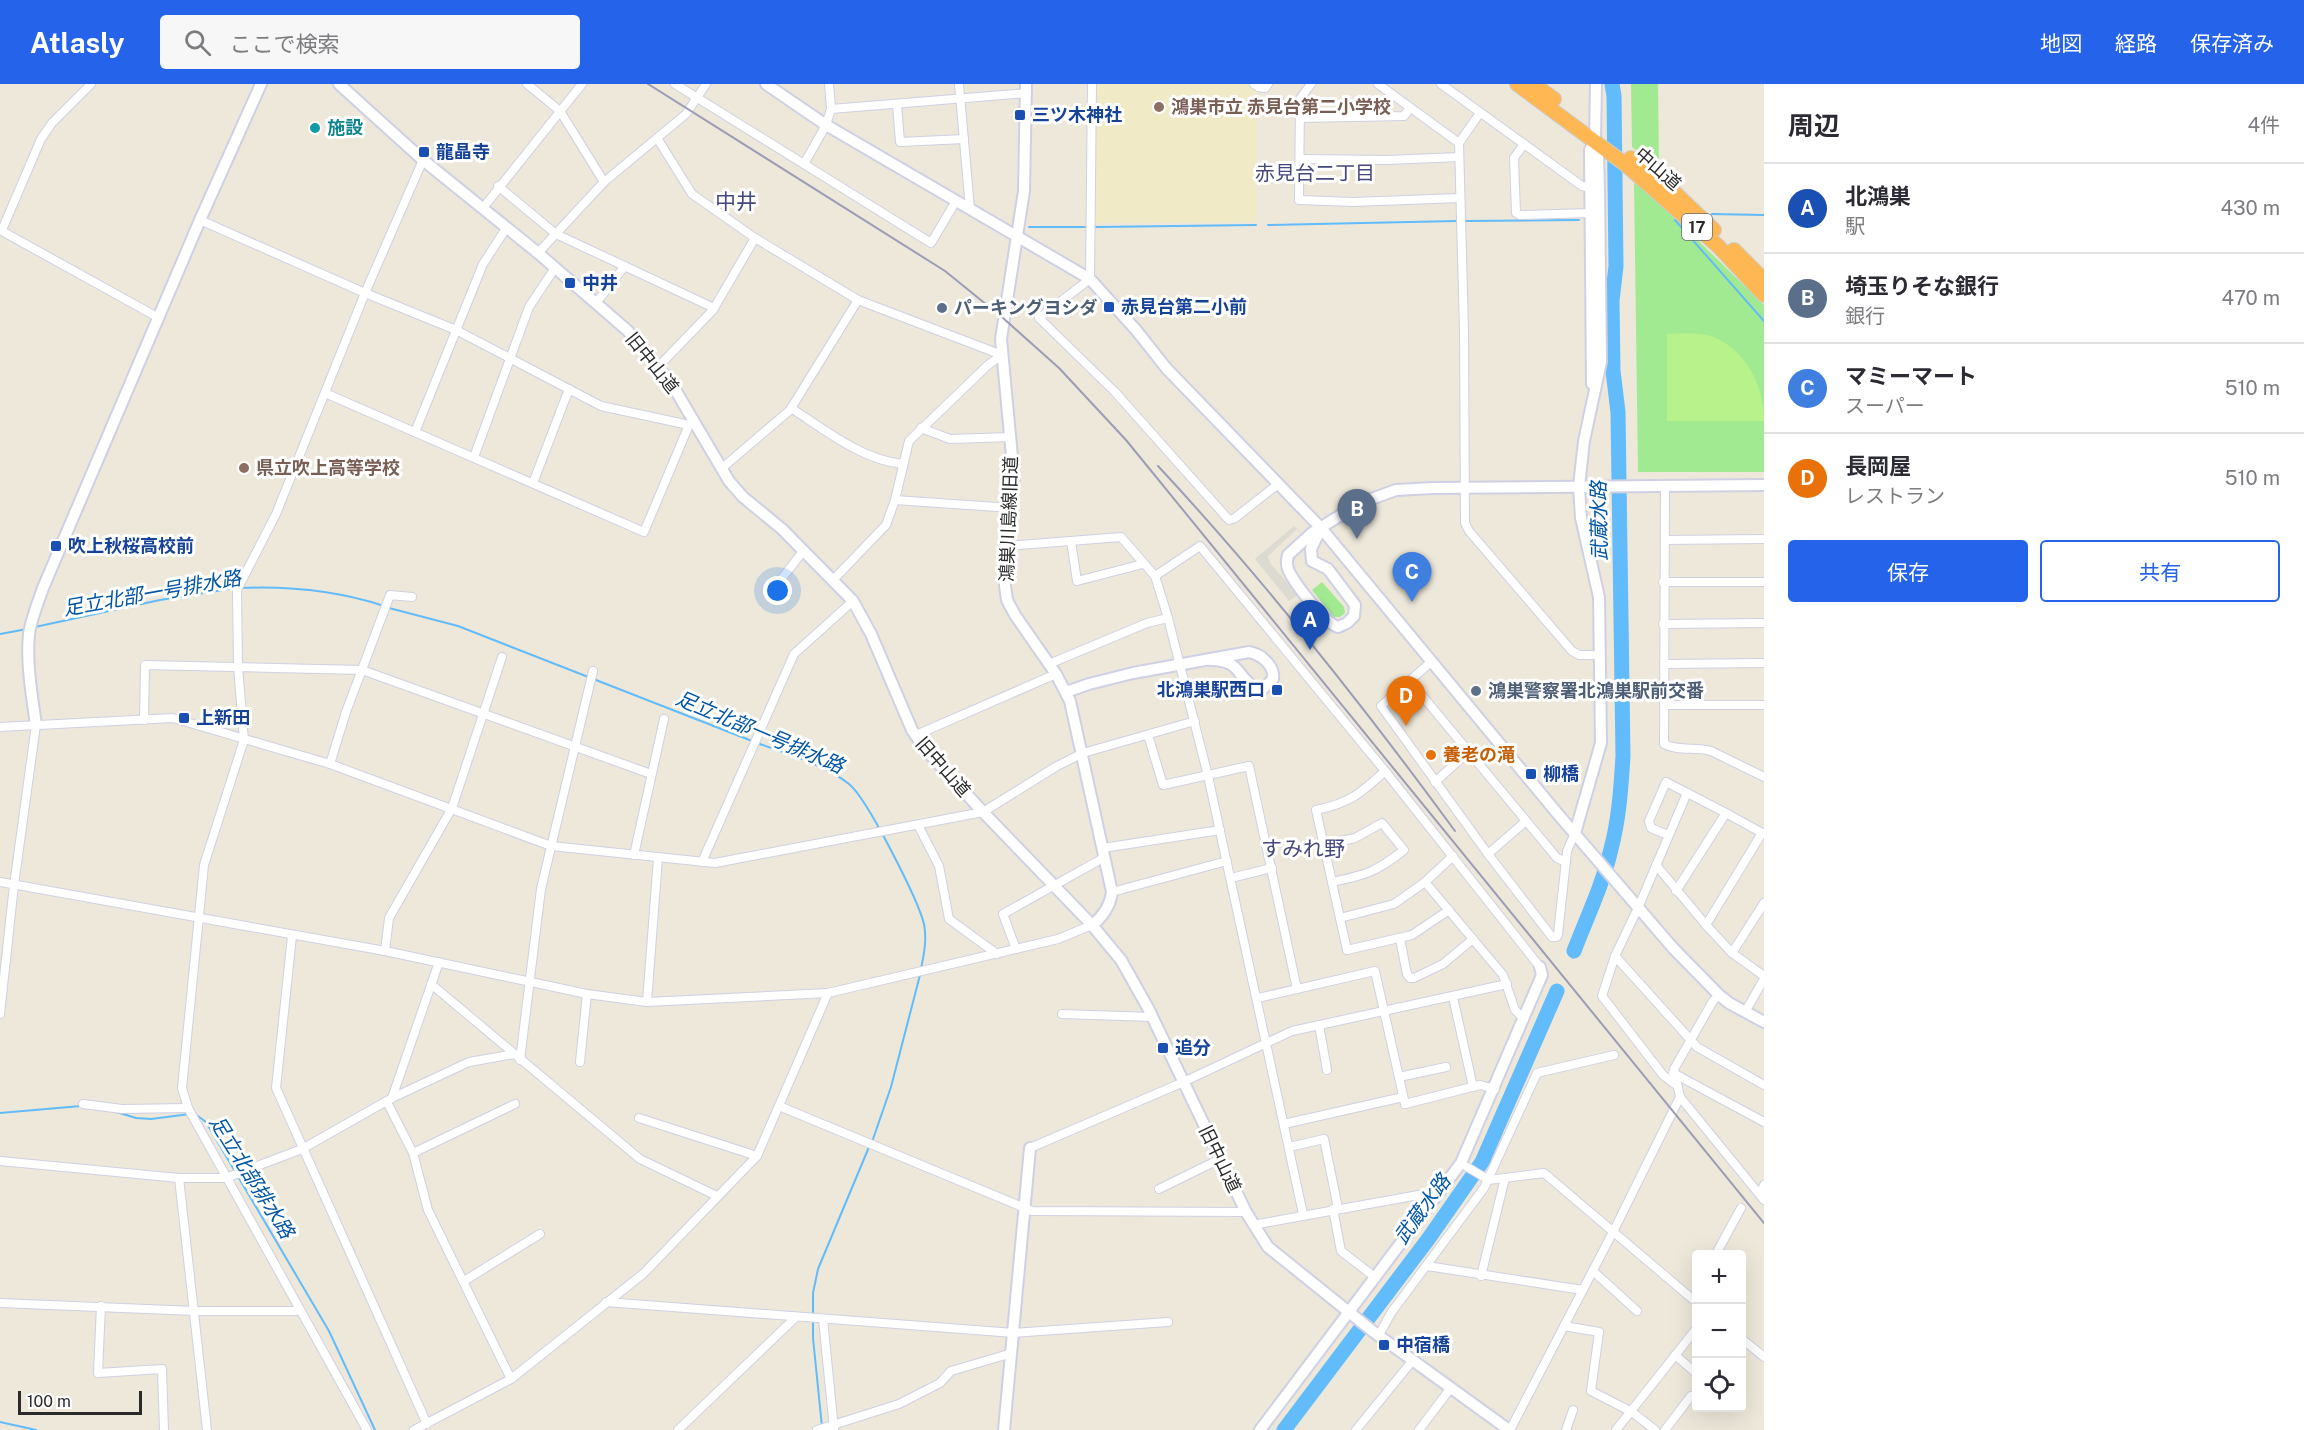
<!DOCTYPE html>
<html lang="ja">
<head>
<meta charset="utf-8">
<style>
  body { margin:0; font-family:"Public Sans","Noto Sans JP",sans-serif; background:#f7f7f7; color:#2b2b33 }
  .controls { position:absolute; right:18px; bottom:18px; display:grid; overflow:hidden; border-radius:6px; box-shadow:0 6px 24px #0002 }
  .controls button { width:54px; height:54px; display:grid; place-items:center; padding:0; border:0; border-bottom:2px solid #e1e1e2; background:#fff; color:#2b2b33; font:30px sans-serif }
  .scale { position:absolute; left:18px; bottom:15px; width:124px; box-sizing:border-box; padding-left:6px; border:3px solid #2a2a2a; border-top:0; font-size:16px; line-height:21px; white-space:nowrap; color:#2a2a2a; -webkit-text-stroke:4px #fff; paint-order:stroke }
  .you { position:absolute; left:778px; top:507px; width:21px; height:21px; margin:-15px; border:4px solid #fff; border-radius:50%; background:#1a73e8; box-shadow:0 0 0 9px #1a73e833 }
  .badge { display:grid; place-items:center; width:39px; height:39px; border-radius:50%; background:#2563eb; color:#fff; font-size:20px; font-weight:700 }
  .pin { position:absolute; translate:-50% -50px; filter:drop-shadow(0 2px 3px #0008) }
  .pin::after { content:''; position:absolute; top:32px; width:21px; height:18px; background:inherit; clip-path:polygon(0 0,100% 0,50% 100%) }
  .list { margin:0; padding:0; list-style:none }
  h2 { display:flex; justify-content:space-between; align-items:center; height:78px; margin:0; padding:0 24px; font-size:26px }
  h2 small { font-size:20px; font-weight:400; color:#7c7c81 }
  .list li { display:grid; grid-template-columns:39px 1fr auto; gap:18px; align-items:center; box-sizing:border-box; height:90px; padding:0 24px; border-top:2px solid #e1e1e2 }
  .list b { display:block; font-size:22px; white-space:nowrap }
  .list p { margin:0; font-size:20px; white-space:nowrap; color:#7c7c81 }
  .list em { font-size:20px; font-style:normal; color:#7c7c81 }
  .actions { display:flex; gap:12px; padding:18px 24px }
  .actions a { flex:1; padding:14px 0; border:2px solid #2563eb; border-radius:6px; text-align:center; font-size:21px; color:#2563eb }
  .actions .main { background:#2563eb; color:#fff }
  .icon { flex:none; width:33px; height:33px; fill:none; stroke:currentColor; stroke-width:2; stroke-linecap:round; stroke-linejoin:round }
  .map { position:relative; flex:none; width:1764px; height:1346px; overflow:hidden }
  header { display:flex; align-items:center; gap:36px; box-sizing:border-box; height:84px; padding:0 30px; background:#2563eb; color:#fff }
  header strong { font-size:28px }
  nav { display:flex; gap:33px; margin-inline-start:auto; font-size:21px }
  .search { width:420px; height:54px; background:#f7f7f7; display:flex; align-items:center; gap:15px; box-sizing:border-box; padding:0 21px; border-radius:6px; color:#7c7c81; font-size:22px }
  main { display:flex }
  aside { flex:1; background:#fff }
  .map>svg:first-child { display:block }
  .education { fill:#f1eac7 }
  .green { fill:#a2ea91 }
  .pitch { fill:#b7f28b }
  .plaza { fill:#dddad1 }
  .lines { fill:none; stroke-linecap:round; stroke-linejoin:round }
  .stream { stroke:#62bbfa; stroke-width:2 }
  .river { stroke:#62bbfa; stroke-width:15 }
  .street-casing { stroke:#cfd0e4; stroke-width:10 }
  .secondary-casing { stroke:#cfd0e4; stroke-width:14 }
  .highway-casing { stroke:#ccc; stroke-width:16 }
  .street { stroke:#fff; stroke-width:8 }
  .secondary { stroke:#fff; stroke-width:10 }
  .highway { stroke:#ffb753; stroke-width:14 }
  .rail { stroke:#9c9cb6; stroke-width:2 }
  .education-dot { fill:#8d6e63; stroke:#fff; stroke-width:2 }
  .transit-dot { fill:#1a4fb4; stroke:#fff; stroke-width:2 }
  .culture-dot { fill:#0f9aa8; stroke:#fff; stroke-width:2 }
  .service-dot { fill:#5c6f8a; stroke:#fff; stroke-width:2 }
  .food-dot { fill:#e8710a; stroke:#fff; stroke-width:2 }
  .labels { text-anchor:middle; stroke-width:6; stroke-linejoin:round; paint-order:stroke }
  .shield { fill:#fff; stroke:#6a6a6a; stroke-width:1.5 }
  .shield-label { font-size:16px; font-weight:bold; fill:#2a2a2a }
  .education-label { font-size:18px; font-weight:bold; fill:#785e54; stroke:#fff; text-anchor:start }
  .transit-label { font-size:18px; font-weight:bold; fill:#164399; stroke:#fff; text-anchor:start }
  .culture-label { font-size:18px; font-weight:bold; fill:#0d838f; stroke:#fff; text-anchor:start }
  .street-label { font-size:18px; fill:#2a2a2a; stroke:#fff }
  .service-label { font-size:18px; font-weight:bold; fill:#4e5e75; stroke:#fff; text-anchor:start }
  .food-label { font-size:18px; font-weight:bold; fill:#c56008; stroke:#fff; text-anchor:start }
  .neighbourhood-label { font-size:20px; fill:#46477f; stroke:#fff }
  .water-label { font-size:20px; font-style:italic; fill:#0055a7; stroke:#fff }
  .quarter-label { font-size:21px; fill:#46477f; stroke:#fff }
</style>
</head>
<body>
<header>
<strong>Atlasly</strong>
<div class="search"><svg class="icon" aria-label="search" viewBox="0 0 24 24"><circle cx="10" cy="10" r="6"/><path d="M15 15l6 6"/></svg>ここで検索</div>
<nav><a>地図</a><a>経路</a><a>保存済み</a></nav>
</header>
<main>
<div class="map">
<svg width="1764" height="1346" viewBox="0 0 1764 1346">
  <rect width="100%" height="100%" fill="#ede8da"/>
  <!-- education -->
  <polygon class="education" points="1095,0 1247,0 1256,6 1256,138 1093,139"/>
  <!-- green -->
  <g class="green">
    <polygon points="1631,0 1658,0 1659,79 1656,82 1632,63"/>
    <polygon points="1634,98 1664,123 1764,221 1764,388 1638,388"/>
    <polygon points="1322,498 1344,523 1345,529 1340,533 1334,533 1312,506"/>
  </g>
  <!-- pitch -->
  <path class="pitch" d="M1687,249C1695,250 1704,250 1711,252C1746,265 1764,302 1764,337H1667V250Z"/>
  <!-- plaza -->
  <polygon class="plaza" points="1294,442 1297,445 1268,472 1270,479 1298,511 1289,517 1255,475"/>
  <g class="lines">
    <!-- stream -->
    <g class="stream">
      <polyline points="1712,130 1764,131"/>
      <polyline points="1675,136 1764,237"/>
      <polyline points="1466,137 1579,136"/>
      <polyline points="1268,141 1456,137"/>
      <polyline points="1029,143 1085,143"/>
      <polyline points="1096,143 1256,141"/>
      <path d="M241,504C289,502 338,507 384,522"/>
      <polyline points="389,524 458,542 752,657"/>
      <polyline points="35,543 160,516 235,504"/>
      <polyline points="0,550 27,545"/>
      <path d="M757,659C787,670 824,680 849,700C867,714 918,816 924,840C927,856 924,870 921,885"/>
      <polyline points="113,1027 136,1034 151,1035 190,1030"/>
      <polyline points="0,1029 81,1022"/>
      <polyline points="195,1030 206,1038 329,1247 375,1346"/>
      <polyline points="872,1058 891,1003 920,891"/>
      <polyline points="0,1338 36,1346"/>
      <polyline points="822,1343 813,1254 813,1209 818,1185 869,1063"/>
    </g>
    <!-- river -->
    <g class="river">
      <path d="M1574,867C1587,833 1603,800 1611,765C1619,735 1621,704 1623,672L1618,328L1613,287L1612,217L1616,182L1614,12L1612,0"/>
      <polyline points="1284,1346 1429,1154 1482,1078 1557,907"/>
    </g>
    <defs>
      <g id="street">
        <polyline points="527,0 560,27 604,98"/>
        <polyline points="675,0 931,159 956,117"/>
        <polyline points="959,0 970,125"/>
        <polyline points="1092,0 1090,195 1039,234 1115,308 1229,436 1235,434 1278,400"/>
        <polyline points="1254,0 1258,3 1265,4 1268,0"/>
        <polyline points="1311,0 1300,15 1299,116 1353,118 1460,114"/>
        <polyline points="1378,0 1459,59"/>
        <polyline points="1441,0 1582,102 1595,105"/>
        <polyline points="897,20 900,58 964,55"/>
        <polyline points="831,25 1027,9"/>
        <polyline points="1480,29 1459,59 1464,246 1465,439 1469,447 1572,567 1579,571 1600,571"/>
        <polyline points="1300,34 1404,32 1410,24"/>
        <polyline points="657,54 692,110 755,154 858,216 1002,271"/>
        <polyline points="1524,60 1514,74 1516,129 1520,131 1591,129"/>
        <polyline points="1300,75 1387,76 1459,73"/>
        <polyline points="804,80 826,41 831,25 829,0"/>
        <polyline points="498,102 556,150 714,224"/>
        <polyline points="483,124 582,0"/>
        <polyline points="200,136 365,209 456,246 601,322 689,341 693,338"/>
        <polyline points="0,146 159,234"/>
        <polyline points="2,146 41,55 52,39 91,0"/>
        <polyline points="538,169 604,98 686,30 706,0"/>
        <polyline points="596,219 625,182"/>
        <polyline points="659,282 713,226 755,154"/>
        <polyline points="325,309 644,448 689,341"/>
        <path d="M791,324C825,346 862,376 903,380"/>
        <polyline points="921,344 950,355 1011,353"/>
        <polyline points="415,348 483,180 507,143"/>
        <polyline points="474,373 529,223 555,184"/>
        <polyline points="721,385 790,326 858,216"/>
        <polyline points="533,399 569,305"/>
        <path d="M1665,401L1664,660C1679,668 1696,662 1711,667L1764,693"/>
        <polyline points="895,416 1011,424"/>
        <polyline points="1666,456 1764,455"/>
        <polyline points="1071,457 1077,497 1143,480"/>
        <polyline points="1007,462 1121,453 1155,492 1168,534 1208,692 1303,1130"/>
        <polyline points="1155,492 1200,462 1385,687 1540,883"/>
        <polyline points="834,495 886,441 895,416 909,357 988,281 1002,271"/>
        <polyline points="1663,498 1764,498"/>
        <polyline points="776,502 804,466"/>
        <polyline points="1663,540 1764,539"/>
        <polyline points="1432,577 1381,622 1488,770 1552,853 1557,853 1558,850 1567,767 1575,749"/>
        <polyline points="1049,580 1147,539 1168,534"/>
        <polyline points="1664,580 1764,579"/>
        <polyline points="1410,597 1557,774 1566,778"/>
        <polyline points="1664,621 1764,621"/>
        <polyline points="144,636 145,581 362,586 651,690"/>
        <polyline points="0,643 173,634 330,680 551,762 715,779 983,728 1057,682 1083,669 1195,637"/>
        <polyline points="916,651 1056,590"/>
        <polyline points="1148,651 1163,701 1249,682 1297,905"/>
        <polyline points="330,680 346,628 390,511 412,513"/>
        <path d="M1385,687C1360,710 1350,719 1316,726L1347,866L1412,851L1449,826"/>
        <polyline points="1435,698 1468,668"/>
        <polyline points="918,741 939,782 949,835 997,870"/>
        <polyline points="1668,751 1651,744 1649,737 1666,698 1726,729"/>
        <path d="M1323,761L1355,754L1382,739L1404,766C1376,788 1366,791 1332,798"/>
        <polyline points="1103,764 1220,746"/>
        <polyline points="1488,770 1526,737"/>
        <polyline points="634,771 664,635"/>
        <polyline points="702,778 794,570 853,517"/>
        <polyline points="1656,781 1706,841 1732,869 1764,892"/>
        <polyline points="1231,794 1272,784"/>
        <polyline points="0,798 385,867 587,910 647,918 828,909 1058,855 1092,841"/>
        <polyline points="1425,798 1503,891 1515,926 1524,935"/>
        <polyline points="1676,807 1726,729 1764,750"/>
        <polyline points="1112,808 1227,777"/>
        <polyline points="1340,834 1394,820 1425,798 1453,772"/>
        <polyline points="1706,841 1762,749"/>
        <polyline points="292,852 276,1004 427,1340"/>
        <polyline points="1400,855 1407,890 1410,894 1414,894 1443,880 1473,855"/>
        <polyline points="1016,865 1003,830 1105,773"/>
        <polyline points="385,867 389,834 452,724 502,573"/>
        <polyline points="1732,869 1764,819"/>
        <polyline points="1615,872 1697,963 1764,1001"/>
        <polyline points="431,900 640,1075 717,1112"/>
        <polyline points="1719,911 1713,917 1674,985 1680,1013 1764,1116"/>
        <polyline points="1453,913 1473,1003"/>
        <polyline points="1258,914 1375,887 1405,1020 1480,1001 1495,1005"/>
        <polyline points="647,918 658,774"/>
        <polyline points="1745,928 1764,895"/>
        <polyline points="0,930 14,801 36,641"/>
        <polyline points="1062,930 1152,933"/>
        <polyline points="1319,941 1327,986"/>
        <polyline points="520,976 541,805 593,587"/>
        <polyline points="580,978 587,910"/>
        <polyline points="1673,989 1764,1038"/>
        <polyline points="1399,993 1446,983"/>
        <polyline points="1675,1000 1663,991 1602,912 1615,872 1638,824 1687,709"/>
        <polyline points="392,1014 469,978 514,970"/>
        <polyline points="387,1018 413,1069 428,1126 511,1295"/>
        <polyline points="83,1020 122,1025 188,1024"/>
        <polyline points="779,1022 1032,1127 1246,1128"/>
        <polyline points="639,1034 757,1072"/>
        <polyline points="1284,1040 1403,1013"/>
        <polyline points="1289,1063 1324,1055 1338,1124"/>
        <polyline points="1030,1064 1179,1000 1292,947 1507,900"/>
        <polyline points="413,1069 515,1020"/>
        <polyline points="0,1077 179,1094 226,1094 302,1065 392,1014 439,878"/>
        <polyline points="1467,1083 1489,1096 1544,1089 1696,1218"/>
        <polyline points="179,1094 207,1346"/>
        <polyline points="1159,1105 1220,1075"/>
        <polyline points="1760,1110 1764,1101"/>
        <polyline points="1333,1125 1341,1167 1376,1194"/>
        <polyline points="1253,1141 1424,1110 1438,1112"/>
        <polyline points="1716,1170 1741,1124"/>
        <polyline points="1427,1182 1583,1206"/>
        <polyline points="1593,1187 1637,1227"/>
        <polyline points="1481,1192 1505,1094"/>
        <polyline points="464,1197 540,1150"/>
        <polyline points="606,1218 1014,1249 1168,1238"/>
        <polyline points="0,1219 195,1227 300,1227"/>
        <polyline points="101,1222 98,1289 162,1285 164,1346"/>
        <polyline points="823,1235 834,1345"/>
        <polyline points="1564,1242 1599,1248 1591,1307 1632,1328 1655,1346"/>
        <polyline points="1379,1251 1391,1229 1484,1104 1537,989 1614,971"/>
        <polyline points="1742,1255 1764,1273"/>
        <polyline points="1675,1271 1696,1289"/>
        <polyline points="367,1346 188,1024 182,1004 204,781 244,656 238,583 237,506 276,430 365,209 423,76"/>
        <polyline points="414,1346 511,1295 644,1189 757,1072 828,909"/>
        <polyline points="678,1346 796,1233"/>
        <polyline points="817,1346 899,1320 940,1299 951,1287 1012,1269"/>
        <polyline points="1356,1346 1413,1276"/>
        <polyline points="1419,1346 1450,1305"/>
        <polyline points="1510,1346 1614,1146 1680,1013"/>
        <polyline points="1566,1346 1573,1326"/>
        <polyline points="1616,1346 1696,1245"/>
        <polyline points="1665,1346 1691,1312"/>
      </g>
      <g id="secondary">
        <polyline points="339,0 423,76 538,169 628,247 673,302 729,397 743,413 782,445 853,517 871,550 912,646 924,664 983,728 1092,841 1121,876 1148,924 1246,1128 1268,1163 1375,1249 1509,1346"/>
        <polyline points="766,0 826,41 1090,195 1136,246 1167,285 1321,444 1557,729 1673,864 1719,911 1729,919 1764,938"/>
        <path d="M1026,0L1024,107L1001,255L1014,394L1005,481V502L1007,516L1015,531L1056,590L1070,617L1112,808C1110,822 1104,832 1092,841"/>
        <polyline points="1592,300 1590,66 1595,56"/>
        <path d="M1321,444L1311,465L1312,477L1328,485L1355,521L1354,532L1347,539L1338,543C1325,539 1293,498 1288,485C1286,480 1287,475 1288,471L1312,449L1360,419L1396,406L1433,404L1764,401"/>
        <path d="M1066,608L1089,600L1133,589L1249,568C1261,570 1275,582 1273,595L1264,604H1255C1234,590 1242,577 1210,576"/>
        <path d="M36,641C32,612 26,580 29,550C31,535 38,519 43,504L200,136L261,0"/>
        <polyline points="1575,749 1601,659 1599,513 1581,434 1579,402 1584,357 1601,278 1599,105 1598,70 1595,56 1596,0"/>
        <polyline points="1004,1346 1030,1064"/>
        <polyline points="1260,1346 1461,1079 1542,891 1540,883"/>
      </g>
      <g id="highway">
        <polyline points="1517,0 1625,80 1718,162 1764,211"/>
        <polyline points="1533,0 1554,15"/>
        <polyline points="1631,74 1671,105 1714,146"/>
        <polyline points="1734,166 1764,196"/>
      </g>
    </defs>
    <!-- street casing -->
    <use href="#street" class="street-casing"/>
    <!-- secondary casing -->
    <use href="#secondary" class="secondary-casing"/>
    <!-- highway casing -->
    <use href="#highway" class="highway-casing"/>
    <!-- street -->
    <use href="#street" class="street"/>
    <!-- secondary -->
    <use href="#secondary" class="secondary"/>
    <!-- highway -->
    <use href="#highway" class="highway"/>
    <!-- rail -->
    <g class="rail">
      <polyline points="648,0 945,187 1003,234 1059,284 1126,356 1764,1139"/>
      <path d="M1158,382C1265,497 1362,620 1455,747"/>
    </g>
  </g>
  <!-- markers -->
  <g class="education-dot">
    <circle cx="1159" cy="23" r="6"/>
    <circle cx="244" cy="384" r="6"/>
  </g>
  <g class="transit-dot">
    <rect x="1014" y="25" width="12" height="12" rx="3"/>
    <rect x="418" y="62" width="12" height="12" rx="3"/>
    <rect x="564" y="193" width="12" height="12" rx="3"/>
    <rect x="1103" y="217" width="12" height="12" rx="3"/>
    <rect x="50" y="456" width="12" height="12" rx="3"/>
    <rect x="1271" y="600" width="12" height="12" rx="3"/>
    <rect x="178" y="628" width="12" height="12" rx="3"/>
    <rect x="1525" y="684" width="12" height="12" rx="3"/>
    <rect x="1157" y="958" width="12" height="12" rx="3"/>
    <rect x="1378" y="1255" width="12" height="12" rx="3"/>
  </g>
  <circle class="culture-dot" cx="315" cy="44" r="6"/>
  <g class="service-dot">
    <circle cx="942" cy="224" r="6"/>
    <circle cx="1476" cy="607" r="6"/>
  </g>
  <circle class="food-dot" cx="1431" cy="671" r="6"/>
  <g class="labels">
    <!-- shield labels -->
    <rect class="shield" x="1682" y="130" width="30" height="26" rx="4.5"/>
    <g class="shield-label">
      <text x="1697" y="149">17</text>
    </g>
    <!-- education labels -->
    <g class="education-label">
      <text x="1171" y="29">鴻巣市立 赤見台第二小学校</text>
      <text x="256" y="390">県立吹上高等学校</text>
    </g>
    <!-- transit labels -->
    <g class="transit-label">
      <text x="1032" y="37">三ツ木神社</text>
      <text x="436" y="74">龍晶寺</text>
      <text x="582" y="205">中井</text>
      <text x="1121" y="229">赤見台第二小前</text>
      <text x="68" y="468">吹上秋桜高校前</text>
      <text x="1265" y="612" text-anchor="end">北鴻巣駅西口</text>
      <text x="196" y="640">上新田</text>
      <text x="1543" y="696">柳橋</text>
      <text x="1175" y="970">追分</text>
      <text x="1396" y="1267">中宿橋</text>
    </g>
    <!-- culture labels -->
    <g class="culture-label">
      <text x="327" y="50">施設</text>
    </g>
    <!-- street labels -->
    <g class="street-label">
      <text transform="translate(1658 85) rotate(41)" y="6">中山道</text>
      <text transform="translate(652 279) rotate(51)" y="6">旧中山道</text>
      <text transform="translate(1009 435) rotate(-88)" y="6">鴻巣川島線旧道</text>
      <text transform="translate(943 683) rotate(49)" y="6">旧中山道</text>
      <text transform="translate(1220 1075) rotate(64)" y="6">旧中山道</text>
    </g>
    <!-- service labels -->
    <g class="service-label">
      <text x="954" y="230">パーキングヨシダ</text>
      <text x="1488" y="613">鴻巣警察署北鴻巣駅前交番</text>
    </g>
    <!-- food labels -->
    <g class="food-label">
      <text x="1443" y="677">養老の滝</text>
    </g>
    <!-- neighbourhood labels -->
    <g class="neighbourhood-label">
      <text x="1315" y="96">赤見台二丁目</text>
    </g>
    <!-- water labels -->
    <g class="water-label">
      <text transform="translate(1599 437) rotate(-91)" y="7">武蔵水路</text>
      <text transform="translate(152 509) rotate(-10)" y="7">足立北部一号排水路</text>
      <text transform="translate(760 648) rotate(23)" y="7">足立北部一号排水路</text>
      <text transform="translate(252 1093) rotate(58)" y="7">足立北部排水路</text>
      <text transform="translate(1422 1125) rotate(-54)" y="7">武蔵水路</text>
    </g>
    <!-- quarter labels -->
    <g class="quarter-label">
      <text x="736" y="125">中井</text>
      <text x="1303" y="772">すみれ野</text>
    </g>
  </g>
</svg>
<div class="controls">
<button>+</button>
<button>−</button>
<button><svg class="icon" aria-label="locate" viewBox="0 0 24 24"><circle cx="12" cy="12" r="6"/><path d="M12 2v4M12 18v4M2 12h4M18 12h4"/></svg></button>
</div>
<div class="scale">100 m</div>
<div class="you"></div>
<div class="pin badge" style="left:1310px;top:566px;background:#1a4fb4">A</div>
<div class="pin badge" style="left:1357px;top:455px;background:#5c6f8a">B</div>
<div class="pin badge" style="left:1412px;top:518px;background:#3f7fe0">C</div>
<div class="pin badge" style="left:1406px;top:642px;background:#e8710a">D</div>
</div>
<aside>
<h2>周辺<small>4件</small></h2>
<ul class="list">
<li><span class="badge" style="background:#1a4fb4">A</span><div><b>北鴻巣</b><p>駅</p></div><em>430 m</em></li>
<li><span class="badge" style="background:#5c6f8a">B</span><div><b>埼玉りそな銀行</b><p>銀行</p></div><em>470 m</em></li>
<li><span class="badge" style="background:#3f7fe0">C</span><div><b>マミーマート</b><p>スーパー</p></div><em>510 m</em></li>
<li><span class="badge" style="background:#e8710a">D</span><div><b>長岡屋</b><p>レストラン</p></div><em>510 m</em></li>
</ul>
<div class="actions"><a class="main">保存</a><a>共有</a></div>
</aside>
</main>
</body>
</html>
